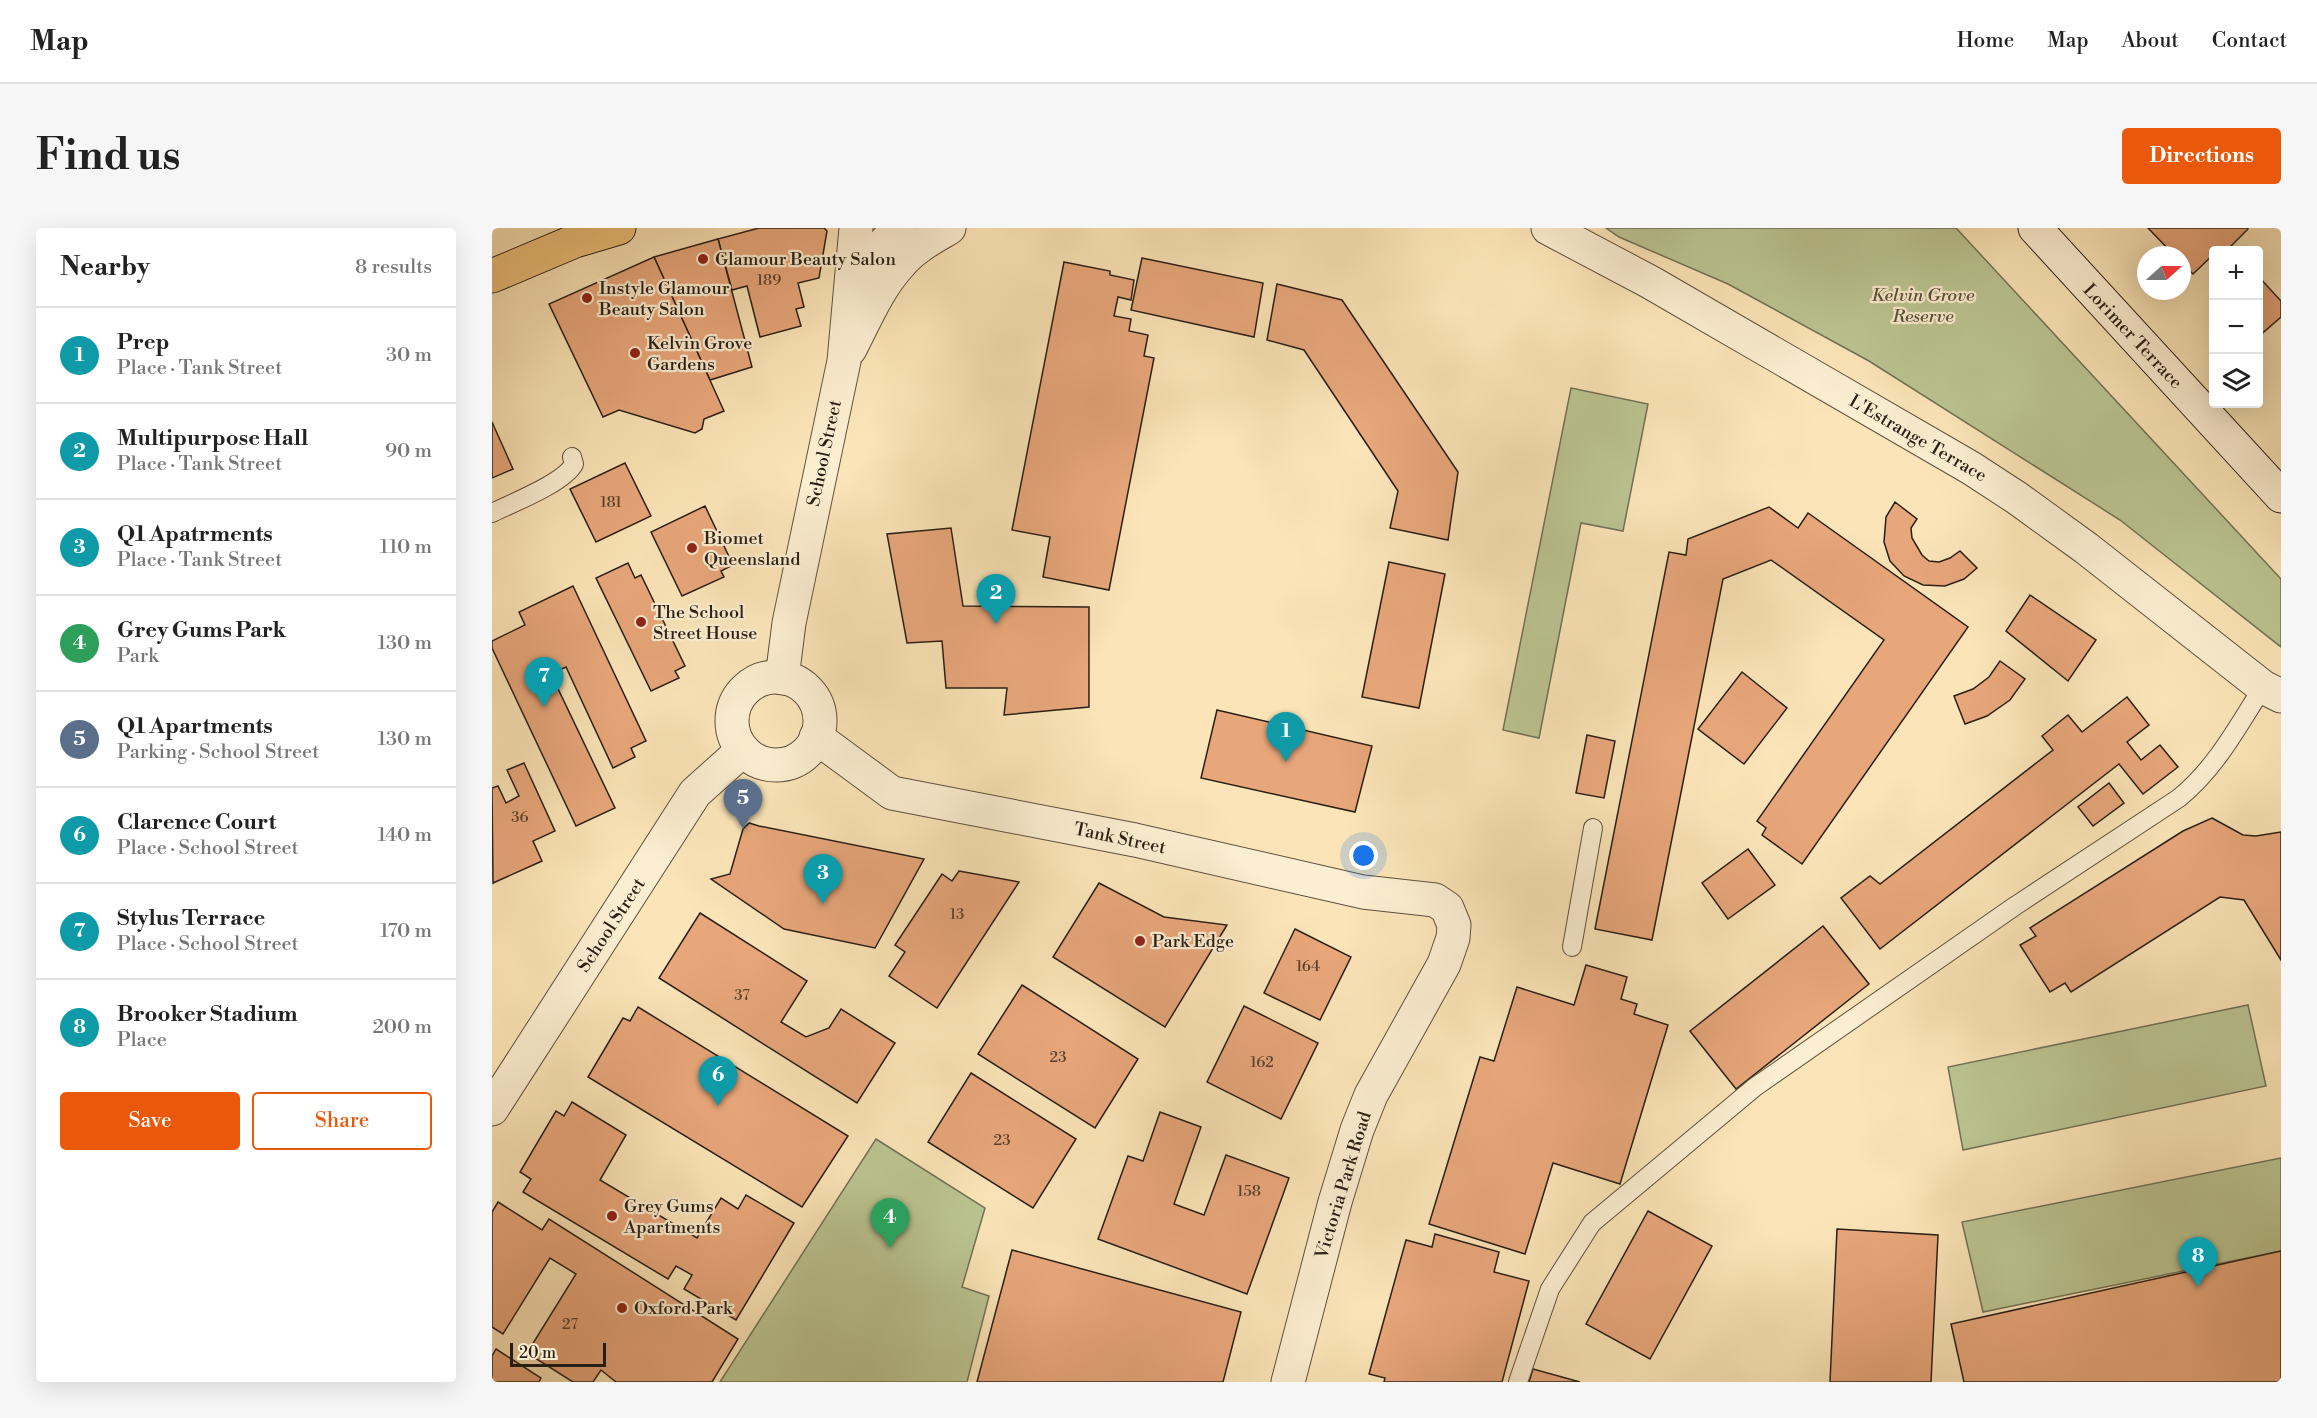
<!DOCTYPE html>
<html lang="en">
<head>
<meta charset="utf-8">
<style>
  body { margin:0; font-family:"Libre Bodoni",serif; background:#f6f6f6; color:#222 }
  .controls { position:absolute; right:18px; top:18px; display:grid; overflow:hidden; border-radius:6px; box-shadow:0 6px 24px #0002 }
  .controls button { width:54px; height:54px; display:grid; place-items:center; padding:0; border:0; border-bottom:2px solid #e0e0e0; background:#fff; color:#222; font:30px sans-serif }
  .compass { position:absolute; left:1645px; top:18px; width:54px; height:54px; border-radius:50%; background:#fff; box-shadow:0 6px 24px #0002; rotate:69deg }
  .scale { position:absolute; left:18px; bottom:15px; width:96px; box-sizing:border-box; padding-left:6px; border:3px solid #291f15; border-top:0; font-size:16px; line-height:21px; white-space:nowrap; color:#291f15; -webkit-text-stroke:4px #fceed1; paint-order:stroke }
  .you { position:absolute; left:872px; top:628px; width:21px; height:21px; margin:-15px; border:4px solid #fff; border-radius:50%; background:#1a73e8; box-shadow:0 0 0 9px #1a73e833 }
  .badge { display:grid; place-items:center; width:39px; height:39px; border-radius:50%; background:#ea580c; color:#fff; font-size:20px; font-weight:700 }
  .pin { position:absolute; translate:-50% -50px; filter:drop-shadow(0 2px 3px #0008) }
  .pin::after { content:''; position:absolute; top:32px; width:21px; height:18px; background:inherit; clip-path:polygon(0 0,100% 0,50% 100%) }
  .list { margin:0; padding:0; list-style:none }
  h2 { display:flex; justify-content:space-between; align-items:center; height:78px; margin:0; padding:0 24px; font-size:26px }
  h2 small { font-size:20px; font-weight:400; color:#767676 }
  .list li { display:grid; grid-template-columns:39px 1fr auto; gap:18px; align-items:center; box-sizing:border-box; height:96px; padding:0 24px; border-top:2px solid #e0e0e0 }
  .list b { display:block; font-size:22px; white-space:nowrap }
  .list p { margin:0; font-size:20px; white-space:nowrap; color:#767676 }
  .list em { font-size:20px; font-style:normal; color:#767676 }
  .actions { display:flex; gap:12px; padding:18px 24px }
  .actions a { flex:1; padding:14px 0; border:2px solid #ea580c; border-radius:6px; text-align:center; font-size:21px; color:#ea580c }
  .actions .main { background:#ea580c; color:#fff }
  .icon { flex:none; width:33px; height:33px; fill:none; stroke:currentColor; stroke-width:2; stroke-linecap:round; stroke-linejoin:round }
  .map { position:relative; flex:none; width:1789px; height:1154px; overflow:hidden; border-radius:6px }
  header { display:flex; align-items:center; gap:36px; box-sizing:border-box; height:84px; padding:0 30px; background:#fff; border-bottom:2px solid #e0e0e0 }
  header strong { font-size:28px }
  nav { display:flex; gap:33px; margin-inline-start:auto; font-size:21px }
  .intro { display:flex; align-items:center; justify-content:space-between; box-sizing:border-box; height:144px; padding:0 36px }
  h1 { margin:0; font-size:42px }
  .button { padding:15px 27px; border-radius:6px; background:#ea580c; color:#fff; font-size:21px; font-weight:700 }
  main { display:flex; gap:36px; padding:0 36px }
  aside { flex:1; background:#fff; border-radius:6px; box-shadow:0 6px 24px #0002 }
  .map>svg:first-child { display:block }
  .green { fill:#bbc592; stroke:#727254; stroke-width:1.5 }
  .building { fill:#e8a77b; stroke:#291f15; stroke-width:1.5 }
  .lines { fill:none; stroke-linecap:round; stroke-linejoin:round }
  .lane-casing { stroke:#5e503e; stroke-width:20 }
  .street-casing { stroke:#5e503e; stroke-width:35 }
  .secondary-casing { stroke:#291f15; stroke-width:35 }
  .primary-casing { stroke:#291f15; stroke-width:35 }
  .lane { stroke:#fceed1; stroke-width:18 }
  .street { stroke:#fceed1; stroke-width:33 }
  .secondary { stroke:#fceed1; stroke-width:33 }
  .primary { stroke:#eec27c; stroke-width:33 }
  .poi-dot { fill:#8f2418; stroke:#fceed1; stroke-width:2 }
  .labels { text-anchor:middle; stroke-width:4.5; stroke-linejoin:round; paint-order:stroke }
  .number-label { font-size:15px; fill:#59412e }
  .poi-label { font-size:18px; fill:#291f15; stroke:#fceed1; text-anchor:start }
  .park-label { font-size:18px; font-style:italic; fill:#55513a; stroke:#fceed1 }
  .street-label { font-size:18px; fill:#291f15; stroke:#fceed1 }
</style>
</head>
<body>
<header>
<strong>Map</strong>
<nav><a>Home</a><a>Map</a><a>About</a><a>Contact</a></nav>
</header>
<div class="intro"><h1>Find us</h1><a class="button">Directions</a></div>
<main>
<aside>
<h2>Nearby<small>8 results</small></h2>
<ul class="list">
<li><span class="badge" style="background:#0f9aa8">1</span><div><b>Prep</b><p>Place · Tank Street</p></div><em>30 m</em></li>
<li><span class="badge" style="background:#0f9aa8">2</span><div><b>Multipurpose Hall</b><p>Place · Tank Street</p></div><em>90 m</em></li>
<li><span class="badge" style="background:#0f9aa8">3</span><div><b>Q1 Apatrments</b><p>Place · Tank Street</p></div><em>110 m</em></li>
<li><span class="badge" style="background:#2e9e5b">4</span><div><b>Grey Gums Park</b><p>Park</p></div><em>130 m</em></li>
<li><span class="badge" style="background:#5c6f8a">5</span><div><b>Q1 Apartments</b><p>Parking · School Street</p></div><em>130 m</em></li>
<li><span class="badge" style="background:#0f9aa8">6</span><div><b>Clarence Court</b><p>Place · School Street</p></div><em>140 m</em></li>
<li><span class="badge" style="background:#0f9aa8">7</span><div><b>Stylus Terrace</b><p>Place · School Street</p></div><em>170 m</em></li>
<li><span class="badge" style="background:#0f9aa8">8</span><div><b>Brooker Stadium</b><p>Place</p></div><em>200 m</em></li>
</ul>
<div class="actions"><a class="main">Save</a><a>Share</a></div>
</aside>
<div class="map">
<svg width="1789" height="1154" viewBox="0 0 1789 1154">
  <rect width="100%" height="100%" fill="#fbe5b8"/>
  <filter id="stains"><feTurbulence type="fractalNoise" baseFrequency=".00333" numOctaves="4"/><feColorMatrix values="0 0 0 0 .2 0 0 0 0 .09 0 0 0 0 .02 0 0 0 .5 -.17"/></filter>
  <radialGradient id="worn" r=".72"><stop offset=".6" stop-color="#630" stop-opacity="0"/><stop offset="1" stop-color="#630" stop-opacity=".3"/></radialGradient>
  <!-- green -->
  <g class="green">
    <polygon points="1114,0 1464,0 1789,351 1789,419 1628,292 1377,133 1236,56 1127,9"/>
    <polygon points="1079,160 1156,176 1131,303 1089,295 1047,510 1011,502"/>
    <polygon points="1756,777 1774,858 1471,922 1456,839"/>
    <polygon points="384,911 493,980 470,1059 497,1068 475,1154 228,1154"/>
    <polygon points="1789,930 1789,1023 1491,1084 1470,994"/>
  </g>
  <!-- building -->
  <g class="building">
    <polygon points="267,0 332,0 335,3 327,50 306,55 312,79 304,81 309,98 268,109 255,58 240,62 226,11"/>
    <polygon points="1656,0 1756,0 1756,1 1735,22 1731,22 1728,19 1722,22 1722,26 1701,46 1690,35 1690,27 1682,27"/>
    <polygon points="226,11 260,139 218,152 162,29"/>
    <polygon points="162,29 232,183 212,191 210,201 203,205 127,182 111,189 57,76"/>
    <polygon points="650,30 771,55 762,109 639,82"/>
    <polygon points="572,34 618,43 618,47 642,52 639,72 626,69 622,88 639,91 637,103 656,107 652,128 662,130 617,362 551,349 558,309 520,302"/>
    <polygon points="1766,48 1789,73 1789,89 1766,109"/>
    <polygon points="785,56 850,72 966,244 956,312 898,300 906,263 812,122 775,112"/>
    <polygon points="0,194 21,241 0,250"/>
    <polygon points="133,235 159,288 104,314 78,261"/>
    <polygon points="1403,274 1425,291 1419,300 1420,310 1430,327 1437,333 1447,334 1458,330 1468,323 1485,340 1472,351 1453,358 1431,357 1412,348 1398,333 1392,314 1394,289"/>
    <polygon points="213,278 241,337 229,343 232,349 190,368 159,304"/>
    <polygon points="1277,279 1306,300 1316,285 1476,399 1310,636 1270,607 1274,600 1265,593 1392,412 1279,332 1231,351 1160,712 1103,701 1177,324 1194,327 1196,311"/>
    <polygon points="459,300 471,378 597,379 597,479 512,487 515,460 454,460 450,413 415,415 395,306"/>
    <polygon points="897,334 953,346 927,480 870,469"/>
    <polygon points="136,335 143,350 149,347 193,438 183,443 187,450 159,463 104,350"/>
    <polygon points="81,358 154,513 139,520 143,529 121,540 74,439 59,446 123,580 84,598 0,420 0,413 33,397 27,384"/>
    <polygon points="1538,367 1604,412 1576,453 1514,403"/>
    <polygon points="1508,433 1533,451 1518,472 1495,488 1473,496 1462,468 1481,461 1497,449"/>
    <polygon points="1250,444 1295,480 1252,536 1206,501"/>
    <polygon points="1635,469 1657,497 1635,514 1649,532 1668,517 1686,539 1651,566 1627,536 1388,721 1349,670 1378,648 1388,656 1561,522 1550,508 1576,487 1590,504"/>
    <polygon points="725,482 880,518 863,584 709,550"/>
    <polygon points="1095,507 1123,513 1112,570 1084,565"/>
    <polygon points="32,535 63,603 41,613 50,633 1,655 0,560 6,558 14,575 27,568 15,542"/>
    <polygon points="1617,555 1632,575 1601,598 1586,579"/>
    <polygon points="1720,590 1751,607 1764,608 1789,604 1789,732 1752,672 1728,669 1579,764 1573,755 1558,764 1528,717 1544,708 1538,700 1691,603"/>
    <polygon points="257,595 267,598 432,631 383,720 292,701 219,651 238,646 251,601"/>
    <polygon points="1256,621 1283,657 1236,691 1210,655"/>
    <polygon points="467,643 527,654 445,780 397,748 413,724 403,717 450,646 460,653"/>
    <polygon points="607,655 672,689 735,697 673,799 561,729"/>
    <polygon points="208,685 315,753 289,794 314,809 337,800 349,781 403,815 365,875 167,750"/>
    <polygon points="1331,698 1377,756 1244,861 1198,803"/>
    <polygon points="803,701 859,729 828,792 772,765"/>
    <polygon points="1094,737 1135,749 1129,771 1145,776 1142,786 1176,797 1128,956 1061,935 1033,1026 937,996 988,829 1002,833 1025,759 1082,777"/>
    <polygon points="530,757 646,831 603,900 486,826"/>
    <polygon points="752,778 826,815 789,891 715,854"/>
    <polygon points="146,779 356,908 310,979 96,849 131,790 138,793"/>
    <polygon points="479,845 584,911 541,980 436,914"/>
    <polygon points="80,874 134,907 108,952 205,1010 229,970 246,981 254,967 302,995 244,1092 192,1061 200,1047 184,1038 176,1051 31,964 39,951 28,944 64,883 72,888"/>
    <polygon points="668,884 709,899 682,976 712,987 734,927 797,950 755,1066 606,1011 636,928 651,933"/>
    <polygon points="6,974 50,1002 57,991 246,1111 220,1154 124,1154 109,1142 101,1154 81,1154 35,1125 84,1046 58,1030 11,1106 0,1099 0,984"/>
    <polygon points="1156,983 1220,1018 1158,1131 1094,1096"/>
    <polygon points="1345,1001 1446,1007 1439,1154 1338,1154"/>
    <polygon points="943,1006 1007,1024 1002,1044 1037,1053 1010,1154 892,1154 893,1150 877,1146 914,1012 940,1019"/>
    <polygon points="520,1022 749,1084 731,1154 485,1154"/>
    <polygon points="1789,1023 1789,1154 1472,1154 1459,1096"/>
    <polygon points="4,1121 49,1150 47,1154 0,1154 0,1128"/>
    <polygon points="1041,1141 1088,1154 1037,1154"/>
  </g>
  <g class="lines">
    <defs>
      <g id="lane">
        <path d="M0,285C20,275 72,255 82,236L80,229"/>
        <polyline points="1080,719 1101,600"/>
        <path d="M1026,1154L1058,1061L1100,995L1263,859L1523,678L1687,570C1724,540 1746,498 1771,459"/>
      </g>
      <g id="street">
        <polyline points="1056,0 1158,54 1479,240 1525,270 1594,320 1771,459 1789,468"/>
        <path d="M363,66C368,41 389,17 408,0"/>
        <path d="M358,121C373,92 386,60 408,36C421,20 440,10 457,0"/>
        <circle cx="284" cy="493" r="44"/>
        <polyline points="290,450 297,395 352,133 364,0"/>
        <polyline points="324,509 400,565 643,612 871,664 943,672 955,680 962,697 961,710 952,736 879,867 865,902 843,974 796,1154"/>
        <polyline points="0,881 203,565 251,522"/>
      </g>
      <polyline id="secondary" points="1543,0 1789,268"/>
      <polyline id="primary" points="0,48 83,13 127,0"/>
    </defs>
    <!-- lane casing -->
    <use href="#lane" class="lane-casing"/>
    <!-- street casing -->
    <use href="#street" class="street-casing"/>
    <!-- secondary casing -->
    <use href="#secondary" class="secondary-casing"/>
    <!-- primary casing -->
    <use href="#primary" class="primary-casing"/>
    <!-- lane -->
    <use href="#lane" class="lane"/>
    <!-- street -->
    <use href="#street" class="street"/>
    <!-- secondary -->
    <use href="#secondary" class="secondary"/>
    <!-- primary -->
    <use href="#primary" class="primary"/>
  </g>
  <!-- markers -->
  <g class="poi-dot">
    <circle cx="211" cy="31" r="6"/>
    <circle cx="95" cy="70" r="6"/>
    <circle cx="143" cy="125" r="6"/>
    <circle cx="200" cy="320" r="6"/>
    <circle cx="149" cy="394" r="6"/>
    <circle cx="648" cy="713" r="6"/>
    <circle cx="120" cy="988" r="6"/>
    <circle cx="130" cy="1080" r="6"/>
  </g>
  <g class="labels">
    <!-- number labels -->
    <g class="number-label">
      <text x="277" y="57">189</text>
      <text x="119" y="279">181</text>
      <text x="28" y="594">36</text>
      <text x="465" y="691">13</text>
      <text x="816" y="743">164</text>
      <text x="250" y="772">37</text>
      <text x="566" y="834">23</text>
      <text x="770" y="839">162</text>
      <text x="510" y="917">23</text>
      <text x="757" y="968">158</text>
      <text x="78" y="1101">27</text>
    </g>
    <!-- poi labels -->
    <g class="poi-label">
      <text x="223" y="37">Glamour Beauty Salon</text>
      <text x="107" y="66">Instyle Glamour<tspan x="107" dy="21">Beauty Salon</tspan></text>
      <text x="155" y="121">Kelvin Grove<tspan x="155" dy="21">Gardens</tspan></text>
      <text x="212" y="316">Biomet<tspan x="212" dy="21">Queensland</tspan></text>
      <text x="161" y="390">The School<tspan x="161" dy="21">Street House</tspan></text>
      <text x="660" y="719">Park Edge</text>
      <text x="132" y="984">Grey Gums<tspan x="132" dy="21">Apartments</tspan></text>
      <text x="142" y="1086">Oxford Park</text>
    </g>
    <!-- park labels -->
    <g class="park-label">
      <text x="1431" y="73">Kelvin Grove<tspan x="1431" dy="21">Reserve</tspan></text>
    </g>
    <!-- street labels -->
    <g class="street-label">
      <text transform="translate(1641 108) rotate(47)" y="6">Lorimer Terrace</text>
      <text transform="translate(1426 210) rotate(30)" y="6">L'Estrange Terrace</text>
      <text transform="translate(332 225) rotate(-78)" y="6">School Street</text>
      <text transform="translate(628 610) rotate(12)" y="6">Tank Street</text>
      <text transform="translate(119 697) rotate(-57)" y="6">School Street</text>
      <text transform="translate(851 957) rotate(-73)" y="6">Victoria Park Road</text>
    </g>
  </g>
  <rect width="100%" height="100%" filter="url(#stains)"/>
  <rect width="100%" height="100%" fill="url(#worn)"/>
</svg>
<div class="controls">
<button>+</button>
<button>−</button>
<button><svg class="icon" aria-label="layers" viewBox="0 0 24 24"><path d="M12 4l9 5-9 5-9-5zM3 14l9 5 9-5"/></svg></button>
</div>
<svg class="compass" viewBox="-18 -18 36 36"><path d="M0-13l5 13h-10z" fill="#e53935"/><path d="M0 13l5-13h-10z" fill="#767676"/></svg>
<div class="scale">20 m</div>
<div class="you"></div>
<div class="pin badge" style="left:794px;top:534px;background:#0f9aa8">1</div>
<div class="pin badge" style="left:504px;top:396px;background:#0f9aa8">2</div>
<div class="pin badge" style="left:331px;top:676px;background:#0f9aa8">3</div>
<div class="pin badge" style="left:398px;top:1020px;background:#2e9e5b">4</div>
<div class="pin badge" style="left:251px;top:601px;background:#5c6f8a">5</div>
<div class="pin badge" style="left:226px;top:878px;background:#0f9aa8">6</div>
<div class="pin badge" style="left:52px;top:479px;background:#0f9aa8">7</div>
<div class="pin badge" style="left:1706px;top:1059px;background:#0f9aa8">8</div>
</div>
</main>
</body>
</html>
